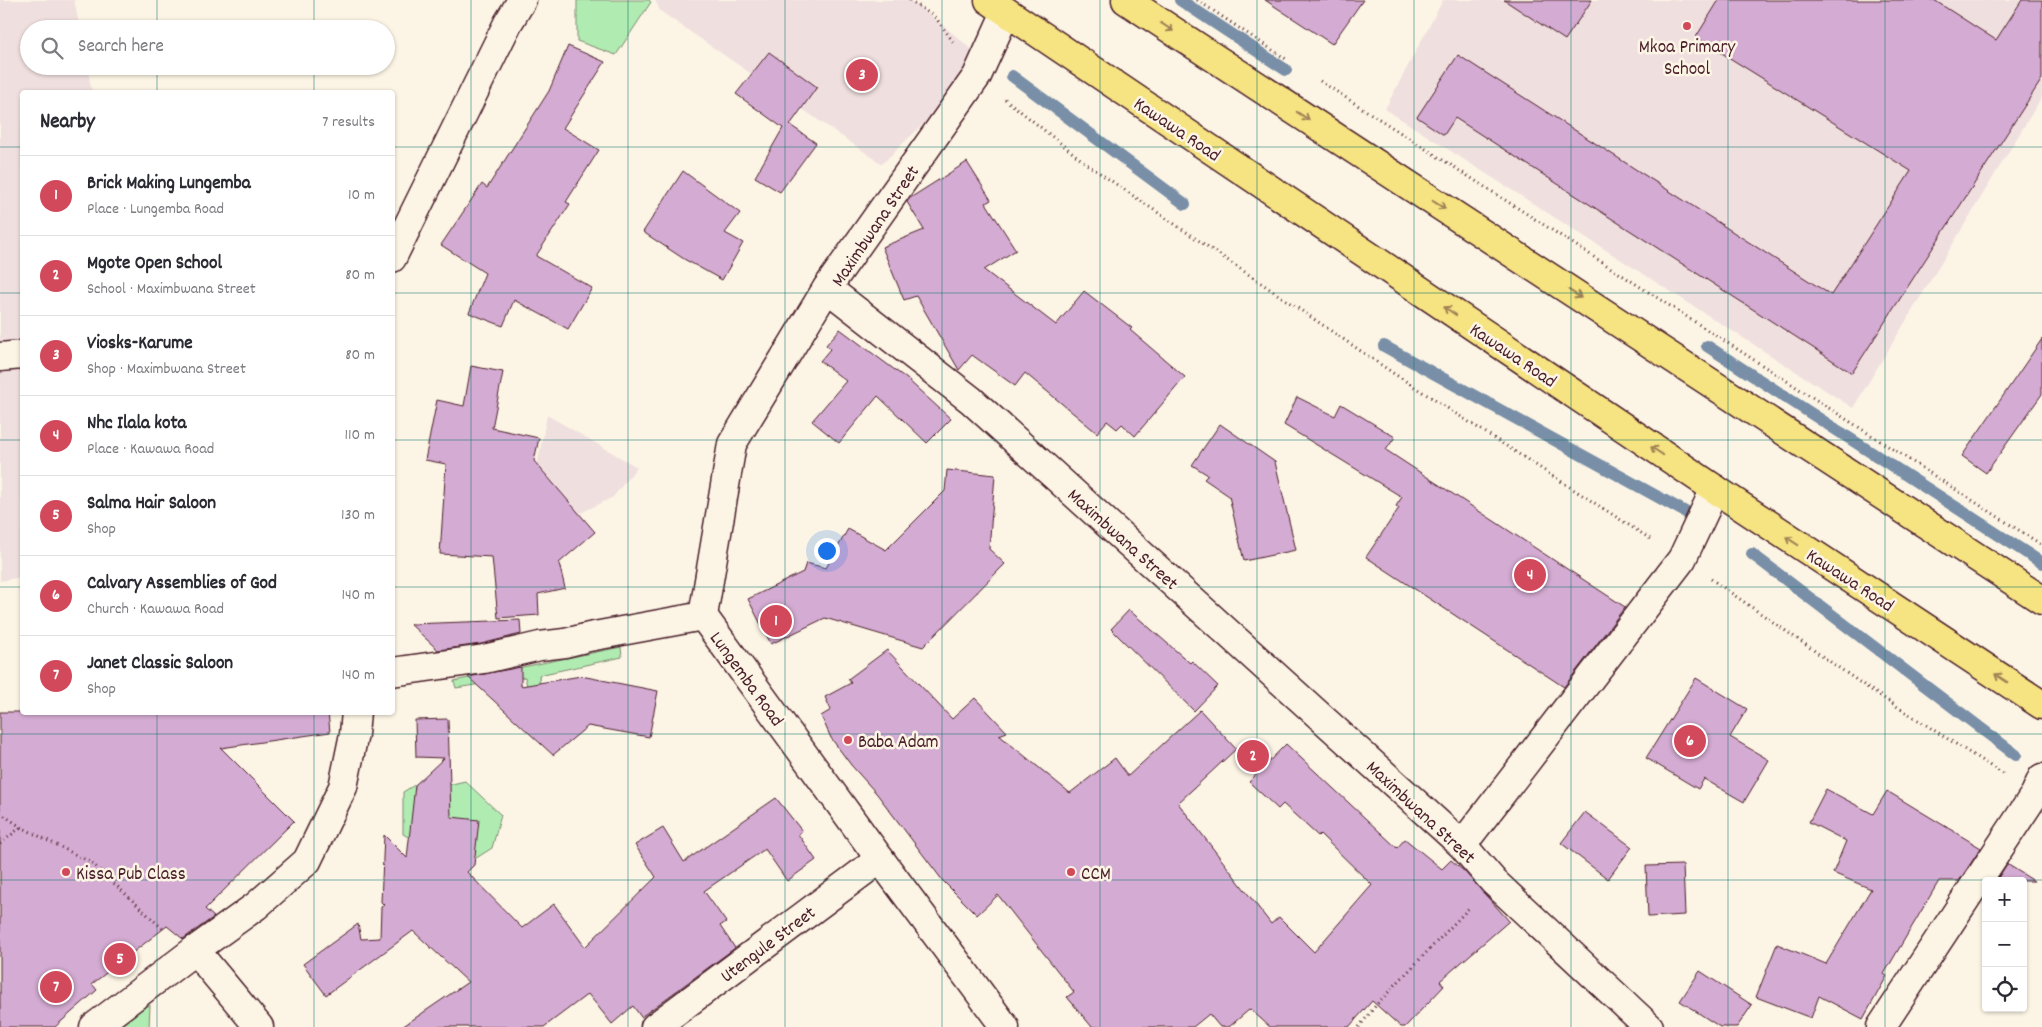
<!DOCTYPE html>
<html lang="en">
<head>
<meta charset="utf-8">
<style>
  body { margin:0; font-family:Dekko,sans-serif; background:#f2f2f3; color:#2b2b33 }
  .controls { position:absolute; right:15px; bottom:15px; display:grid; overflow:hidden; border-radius:5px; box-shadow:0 1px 4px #0004 }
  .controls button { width:45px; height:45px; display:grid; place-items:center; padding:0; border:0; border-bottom:1px solid #e1e1e2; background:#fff; color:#2b2b33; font:25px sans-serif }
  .you { position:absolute; left:826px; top:550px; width:18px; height:18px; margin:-12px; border:4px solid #fff; border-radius:50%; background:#1a73e8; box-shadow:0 0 0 8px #1a73e833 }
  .badge { display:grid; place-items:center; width:32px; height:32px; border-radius:50%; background:#d1495b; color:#fff; font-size:16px; font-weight:700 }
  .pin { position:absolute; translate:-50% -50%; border:2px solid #fff; box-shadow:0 1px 5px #0006 }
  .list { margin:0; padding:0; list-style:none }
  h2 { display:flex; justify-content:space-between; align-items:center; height:65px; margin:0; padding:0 20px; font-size:21px }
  h2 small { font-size:16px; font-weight:400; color:#7c7c81 }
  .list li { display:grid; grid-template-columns:32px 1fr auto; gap:15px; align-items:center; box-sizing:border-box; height:80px; padding:0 20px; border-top:1px solid #e1e1e2 }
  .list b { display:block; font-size:19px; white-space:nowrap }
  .list p { margin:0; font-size:16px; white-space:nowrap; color:#7c7c81 }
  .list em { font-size:16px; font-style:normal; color:#7c7c81 }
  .icon { flex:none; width:28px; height:28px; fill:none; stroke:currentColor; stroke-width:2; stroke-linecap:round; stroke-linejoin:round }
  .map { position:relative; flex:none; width:2042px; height:1027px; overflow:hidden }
  .search { position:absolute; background:#fff; box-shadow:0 1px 4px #0004; left:20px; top:20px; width:375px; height:55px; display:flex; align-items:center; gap:12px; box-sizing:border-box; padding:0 18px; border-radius:28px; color:#7c7c81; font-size:19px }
  .panel { position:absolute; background:#fff; box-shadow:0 1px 4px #0004; left:20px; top:90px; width:375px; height:625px; border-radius:5px }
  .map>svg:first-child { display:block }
  .built { fill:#f0dfdf }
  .green { fill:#b0ecb2; stroke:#7d866e }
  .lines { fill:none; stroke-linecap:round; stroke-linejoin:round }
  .stream { stroke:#798ea7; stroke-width:12 }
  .building { fill:#d4abd2; stroke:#4a1f2b }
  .minor-casing { stroke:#4a1f2b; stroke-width:31 }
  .major-casing { stroke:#4a1f2b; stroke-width:31 }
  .path { stroke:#4a1f2b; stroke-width:3; stroke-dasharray:1 4; stroke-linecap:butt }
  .minor { stroke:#fcf5e5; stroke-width:28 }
  .major { stroke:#f6e381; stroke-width:28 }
  .oneway { stroke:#a08156 }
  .grid { fill:none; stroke:#0f766e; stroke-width:1; stroke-opacity:0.55 }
  .poi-dot { fill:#d1495b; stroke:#fcf5e5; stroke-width:2 }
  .labels { text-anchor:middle; stroke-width:5; stroke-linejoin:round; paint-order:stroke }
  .poi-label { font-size:19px; fill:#4a1f2b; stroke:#fcf5e5; text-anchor:start }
  .street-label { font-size:19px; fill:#4a1f2b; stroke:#fcf5e5 }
</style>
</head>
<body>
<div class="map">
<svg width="2042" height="1027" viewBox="0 0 2042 1027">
  <rect width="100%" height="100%" fill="#fcf5e5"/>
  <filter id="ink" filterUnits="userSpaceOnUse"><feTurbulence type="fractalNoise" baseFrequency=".02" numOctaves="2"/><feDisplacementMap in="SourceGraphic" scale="10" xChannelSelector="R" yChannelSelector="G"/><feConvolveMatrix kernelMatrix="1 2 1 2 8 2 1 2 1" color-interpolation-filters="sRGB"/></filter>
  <g filter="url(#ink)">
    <!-- built -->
    <g class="built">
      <polygon points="0,0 74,0 80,29 29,29 29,66 87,66 92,92 22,92 22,577 0,581"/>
      <polygon points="655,0 909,0 922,8 986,61 958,90 882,164 660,11"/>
      <polygon points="1443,0 2042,0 2042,97 1853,408 1385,109"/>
      <polygon points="547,415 637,467 613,497 567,520 531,497"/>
    </g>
    <!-- green -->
    <g class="green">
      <polygon points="577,0 649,0 651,2 616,55 577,41"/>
      <polygon points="621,647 622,657 539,675 544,728 536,727 525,677 456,688 454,681"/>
      <polygon points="431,775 448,785 465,781 501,815 492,848 470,862 456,865 403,834 403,792"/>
      <polygon points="150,1005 149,1027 109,1027 112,1024"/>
    </g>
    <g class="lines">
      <!-- stream -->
      <g class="stream">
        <polyline points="1180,0 1286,70"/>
        <polyline points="1012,76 1185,204"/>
        <polyline points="1384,346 1689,514"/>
        <polyline points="1707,346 2042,563"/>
        <polyline points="1752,554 2016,755"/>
      </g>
    </g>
    <!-- building -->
    <g class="building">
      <polygon points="1265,0 1363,0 1332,44"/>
      <polygon points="1504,0 1592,0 1565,40"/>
      <polygon points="1719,0 1934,0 1996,40 2022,0 2042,0 2042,79 1852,373 1455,118 1444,135 1417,117 1458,55 1831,295 1911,171 1696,37"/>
      <polygon points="568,46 605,62 563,128 599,150 566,202 570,204 536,256 592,288 568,329 514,300 503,326 469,313 485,273 441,245 482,184 487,188 549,91"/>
      <polygon points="769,52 817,87 790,125 816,143 780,192 755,177 783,128 736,94"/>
      <polygon points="967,162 991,200 986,203 1016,250 984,270 1056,325 1084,291 1132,328 1130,330 1185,377 1135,436 1122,424 1117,429 1107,421 1097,433 1025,373 1015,386 972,355 959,370 916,296 904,300 882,247 924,230 907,202 910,198"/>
      <polygon points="683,171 740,213 725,233 743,243 722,280 684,259 643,232"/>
      <polygon points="840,329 907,379 951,419 927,443 878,396 839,443 812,421 846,381 820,361 830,349 826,345"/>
      <polygon points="2042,339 2042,394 1986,473 1962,456"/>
      <polygon points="471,366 503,372 492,428 539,438 534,461 595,532 559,563 565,588 538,594 539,615 498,618 492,557 440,554 446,464 425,460 437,400 464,406"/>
      <polygon points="1297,397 1335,416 1341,404 1395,437 1386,450 1625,607 1564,687 1366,557 1399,508 1396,506 1402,497 1284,425"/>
      <polygon points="1220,424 1275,462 1296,550 1244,561 1229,496 1204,479 1208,475 1192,465"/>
      <polygon points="947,470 995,475 989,549 1005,564 923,647 825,618 771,644 748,599 803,572 806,563 826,568 848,529 886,550 945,491"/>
      <polygon points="1129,610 1190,663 1192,661 1218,686 1194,711 1111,629"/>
      <polygon points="520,620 521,634 481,644 438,650 410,624"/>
      <polygon points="887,650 952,719 975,698 1007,732 999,735 1070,793 1115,758 1128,776 1200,710 1236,749 1178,803 1271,924 1279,917 1314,952 1372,885 1320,834 1318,836 1283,804 1278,809 1249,782 1286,744 1397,848 1405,839 1442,869 1451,860 1465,872 1509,921 1440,981 1444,986 1405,1027 1401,1027 1372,1001 1349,1027 1270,1027 1250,1009 1229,1027 1220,1027 1209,1014 1193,1027 1092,1027 1067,997 1074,992 998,895 977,915 943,881 877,794 851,765 831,738 821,716 831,710 825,697 851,683 848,679"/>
      <polygon points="521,667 521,686 581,676 658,691 649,737 588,726 553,755 468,677"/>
      <polygon points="1696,678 1747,709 1730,737 1769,760 1744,802 1704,779 1698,789 1646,758"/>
      <polygon points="0,712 328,712 330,732 221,748 294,821 205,909 214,917 183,939 167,926 92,984 97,990 55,1027 0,1027"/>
      <polygon points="448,719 451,817 479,820 474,865 467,872 522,928 554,904 585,947 656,877 635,845 663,828 684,862 776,798 802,831 798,834 816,860 787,881 765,849 704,891 726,922 720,926 735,948 641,1017 633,1006 612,1024 588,994 544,1027 402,1027 468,982 413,931 326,995 303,964 358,924 361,939 380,938 381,907 384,905 381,902 384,835 407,858 415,785 444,758 416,757 415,720"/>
      <polygon points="1826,789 1873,814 1887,791 1981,848 1959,881 1939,881 1884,974 1887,976 1863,1019 1819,996 1811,1018 1756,997 1777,944 1826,964 1871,889 1833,873 1846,841 1809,822"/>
      <polygon points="1585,812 1632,847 1608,879 1561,843"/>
      <polygon points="2007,864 2034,881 1996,881"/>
      <polygon points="1683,865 1685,915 1648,917 1646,866"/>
      <polygon points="1700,971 1752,1005 1737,1027 1720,1027 1680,1001"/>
    </g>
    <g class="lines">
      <defs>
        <g id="minor">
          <polyline points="392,258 508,23 522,0"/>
          <polyline points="827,288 971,400 1462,845 1494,882 1649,1027"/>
          <polyline points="0,357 22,355"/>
          <polyline points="392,672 484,659 540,646 565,643 589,637 703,616"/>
          <polyline points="1462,845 1682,559 1715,489"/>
          <polyline points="195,950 259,1027"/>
          <polyline points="94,1027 195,950 256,906 307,861 343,787 354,734 356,712"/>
          <polyline points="655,1027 880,859"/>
          <polyline points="1005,1027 880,859 703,616 732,444 827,288 977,76 1006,12"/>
          <polyline points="1881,1027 2035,794 2042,778"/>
        </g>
        <g id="major">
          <polyline points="989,0 1715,489 2042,705"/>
          <polyline points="1126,0 2042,600"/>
        </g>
      </defs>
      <!-- minor casing -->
      <use href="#minor" class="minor-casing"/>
      <!-- major casing -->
      <use href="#major" class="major-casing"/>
      <!-- path -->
      <g class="path">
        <polyline points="910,0 936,18 954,43"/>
        <polyline points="1197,0 1286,59"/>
        <polyline points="1320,81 2042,545"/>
        <polyline points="1005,99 1088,165 1393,373 1652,540"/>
        <polyline points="1711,579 1868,688 2006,776"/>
        <polyline points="0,813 21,827 92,863 163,929"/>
        <polyline points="0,844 21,827"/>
        <polyline points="1359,1027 1377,1004 1469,908"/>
      </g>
      <!-- minor -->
      <use href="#minor" class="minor"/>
      <!-- major -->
      <use href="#major" class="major"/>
    </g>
    <!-- one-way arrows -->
    <defs><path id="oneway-shaft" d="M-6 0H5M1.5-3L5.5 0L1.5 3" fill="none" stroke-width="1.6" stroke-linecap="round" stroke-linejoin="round" transform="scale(1.25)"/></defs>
    <g class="oneway">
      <use href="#oneway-shaft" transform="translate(1167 27) rotate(33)"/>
      <use href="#oneway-shaft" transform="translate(1303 116) rotate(33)"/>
      <use href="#oneway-shaft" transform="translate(1439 205) rotate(33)"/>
      <use href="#oneway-shaft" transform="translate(1575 294) rotate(33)"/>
      <use href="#oneway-shaft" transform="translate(1450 311) rotate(-146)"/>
      <use href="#oneway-shaft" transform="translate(1657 451) rotate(-146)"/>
      <use href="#oneway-shaft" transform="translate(1792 541) rotate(-147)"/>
      <use href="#oneway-shaft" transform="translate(2001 678) rotate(-147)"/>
    </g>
  </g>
  <!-- grid -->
  <path class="grid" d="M157,0V29M314,0V29M471,0V1027M628,0V1027M785,0V1027M942,0V1027M1100,0V1027M1257,0V1027M1414,0V1027M1571,0V1027M1728,0V1027M1885,0V1027M157,66V92M314,66V92M0,147H22M392,147H2042M0,293H22M392,293H2042M0,440H22M392,440H2042M0,587H22M392,587H2042M157,712V1027M314,712V1027M0,734H2042M0,880H2042"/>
  <!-- markers -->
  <g class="poi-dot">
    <circle cx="1687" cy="26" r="5"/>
    <circle cx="848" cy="740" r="5"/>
    <circle cx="66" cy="872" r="5"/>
    <circle cx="1071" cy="872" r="5"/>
  </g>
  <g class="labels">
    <!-- poi labels -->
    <g class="poi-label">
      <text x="1687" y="52" text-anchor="middle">Mkoa Primary<tspan x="1687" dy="22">School</tspan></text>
      <text x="858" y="747">Baba Adam</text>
      <text x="76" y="879">Kissa Pub Class</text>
      <text x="1081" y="879">CCM</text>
    </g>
    <!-- street labels -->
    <g class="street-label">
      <text transform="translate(1178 128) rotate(34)" y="7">Kawawa Road</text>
      <text transform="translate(874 225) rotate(-56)" y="7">Maximbwana Street</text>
      <text transform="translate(1514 354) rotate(34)" y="7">Kawawa Road</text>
      <text transform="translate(1124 538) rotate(42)" y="7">Maximbwana Street</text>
      <text transform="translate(1851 579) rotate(33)" y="7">Kawawa Road</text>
      <text transform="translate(748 678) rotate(54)" y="7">Lungemba Road</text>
      <text transform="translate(1422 811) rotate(43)" y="7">Maximbwana Street</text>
      <text transform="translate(767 943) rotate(-37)" y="7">Utengule Street</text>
    </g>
  </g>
</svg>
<div class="controls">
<button>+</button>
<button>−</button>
<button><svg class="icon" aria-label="locate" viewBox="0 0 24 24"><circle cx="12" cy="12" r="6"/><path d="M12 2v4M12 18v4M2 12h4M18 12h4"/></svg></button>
</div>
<div class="you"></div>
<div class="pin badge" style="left:776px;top:621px">1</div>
<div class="pin badge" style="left:1253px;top:756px">2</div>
<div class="pin badge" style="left:862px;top:75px">3</div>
<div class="pin badge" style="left:1530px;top:575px">4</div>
<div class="pin badge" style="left:120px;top:959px">5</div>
<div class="pin badge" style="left:1690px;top:741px">6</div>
<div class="pin badge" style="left:56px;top:987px">7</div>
<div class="search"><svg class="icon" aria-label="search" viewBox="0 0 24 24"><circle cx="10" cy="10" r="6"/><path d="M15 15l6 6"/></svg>Search here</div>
<section class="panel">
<h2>Nearby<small>7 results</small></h2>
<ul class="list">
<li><span class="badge">1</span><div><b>Brick Making Lungemba</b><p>Place · Lungemba Road</p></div><em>10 m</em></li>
<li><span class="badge">2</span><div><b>Mgote Open School</b><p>School · Maximbwana Street</p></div><em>80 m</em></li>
<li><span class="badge">3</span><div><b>Viosks-Karume</b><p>Shop · Maximbwana Street</p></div><em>80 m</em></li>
<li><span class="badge">4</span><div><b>Nhc Ilala kota</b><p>Place · Kawawa Road</p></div><em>110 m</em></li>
<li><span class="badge">5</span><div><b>Salma Hair Saloon</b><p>Shop</p></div><em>130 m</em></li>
<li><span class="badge">6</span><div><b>Calvary Assemblies of God</b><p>Church · Kawawa Road</p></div><em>140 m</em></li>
<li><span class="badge">7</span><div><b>Janet Classic Saloon</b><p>Shop</p></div><em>140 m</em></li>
</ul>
</section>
</div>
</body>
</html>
